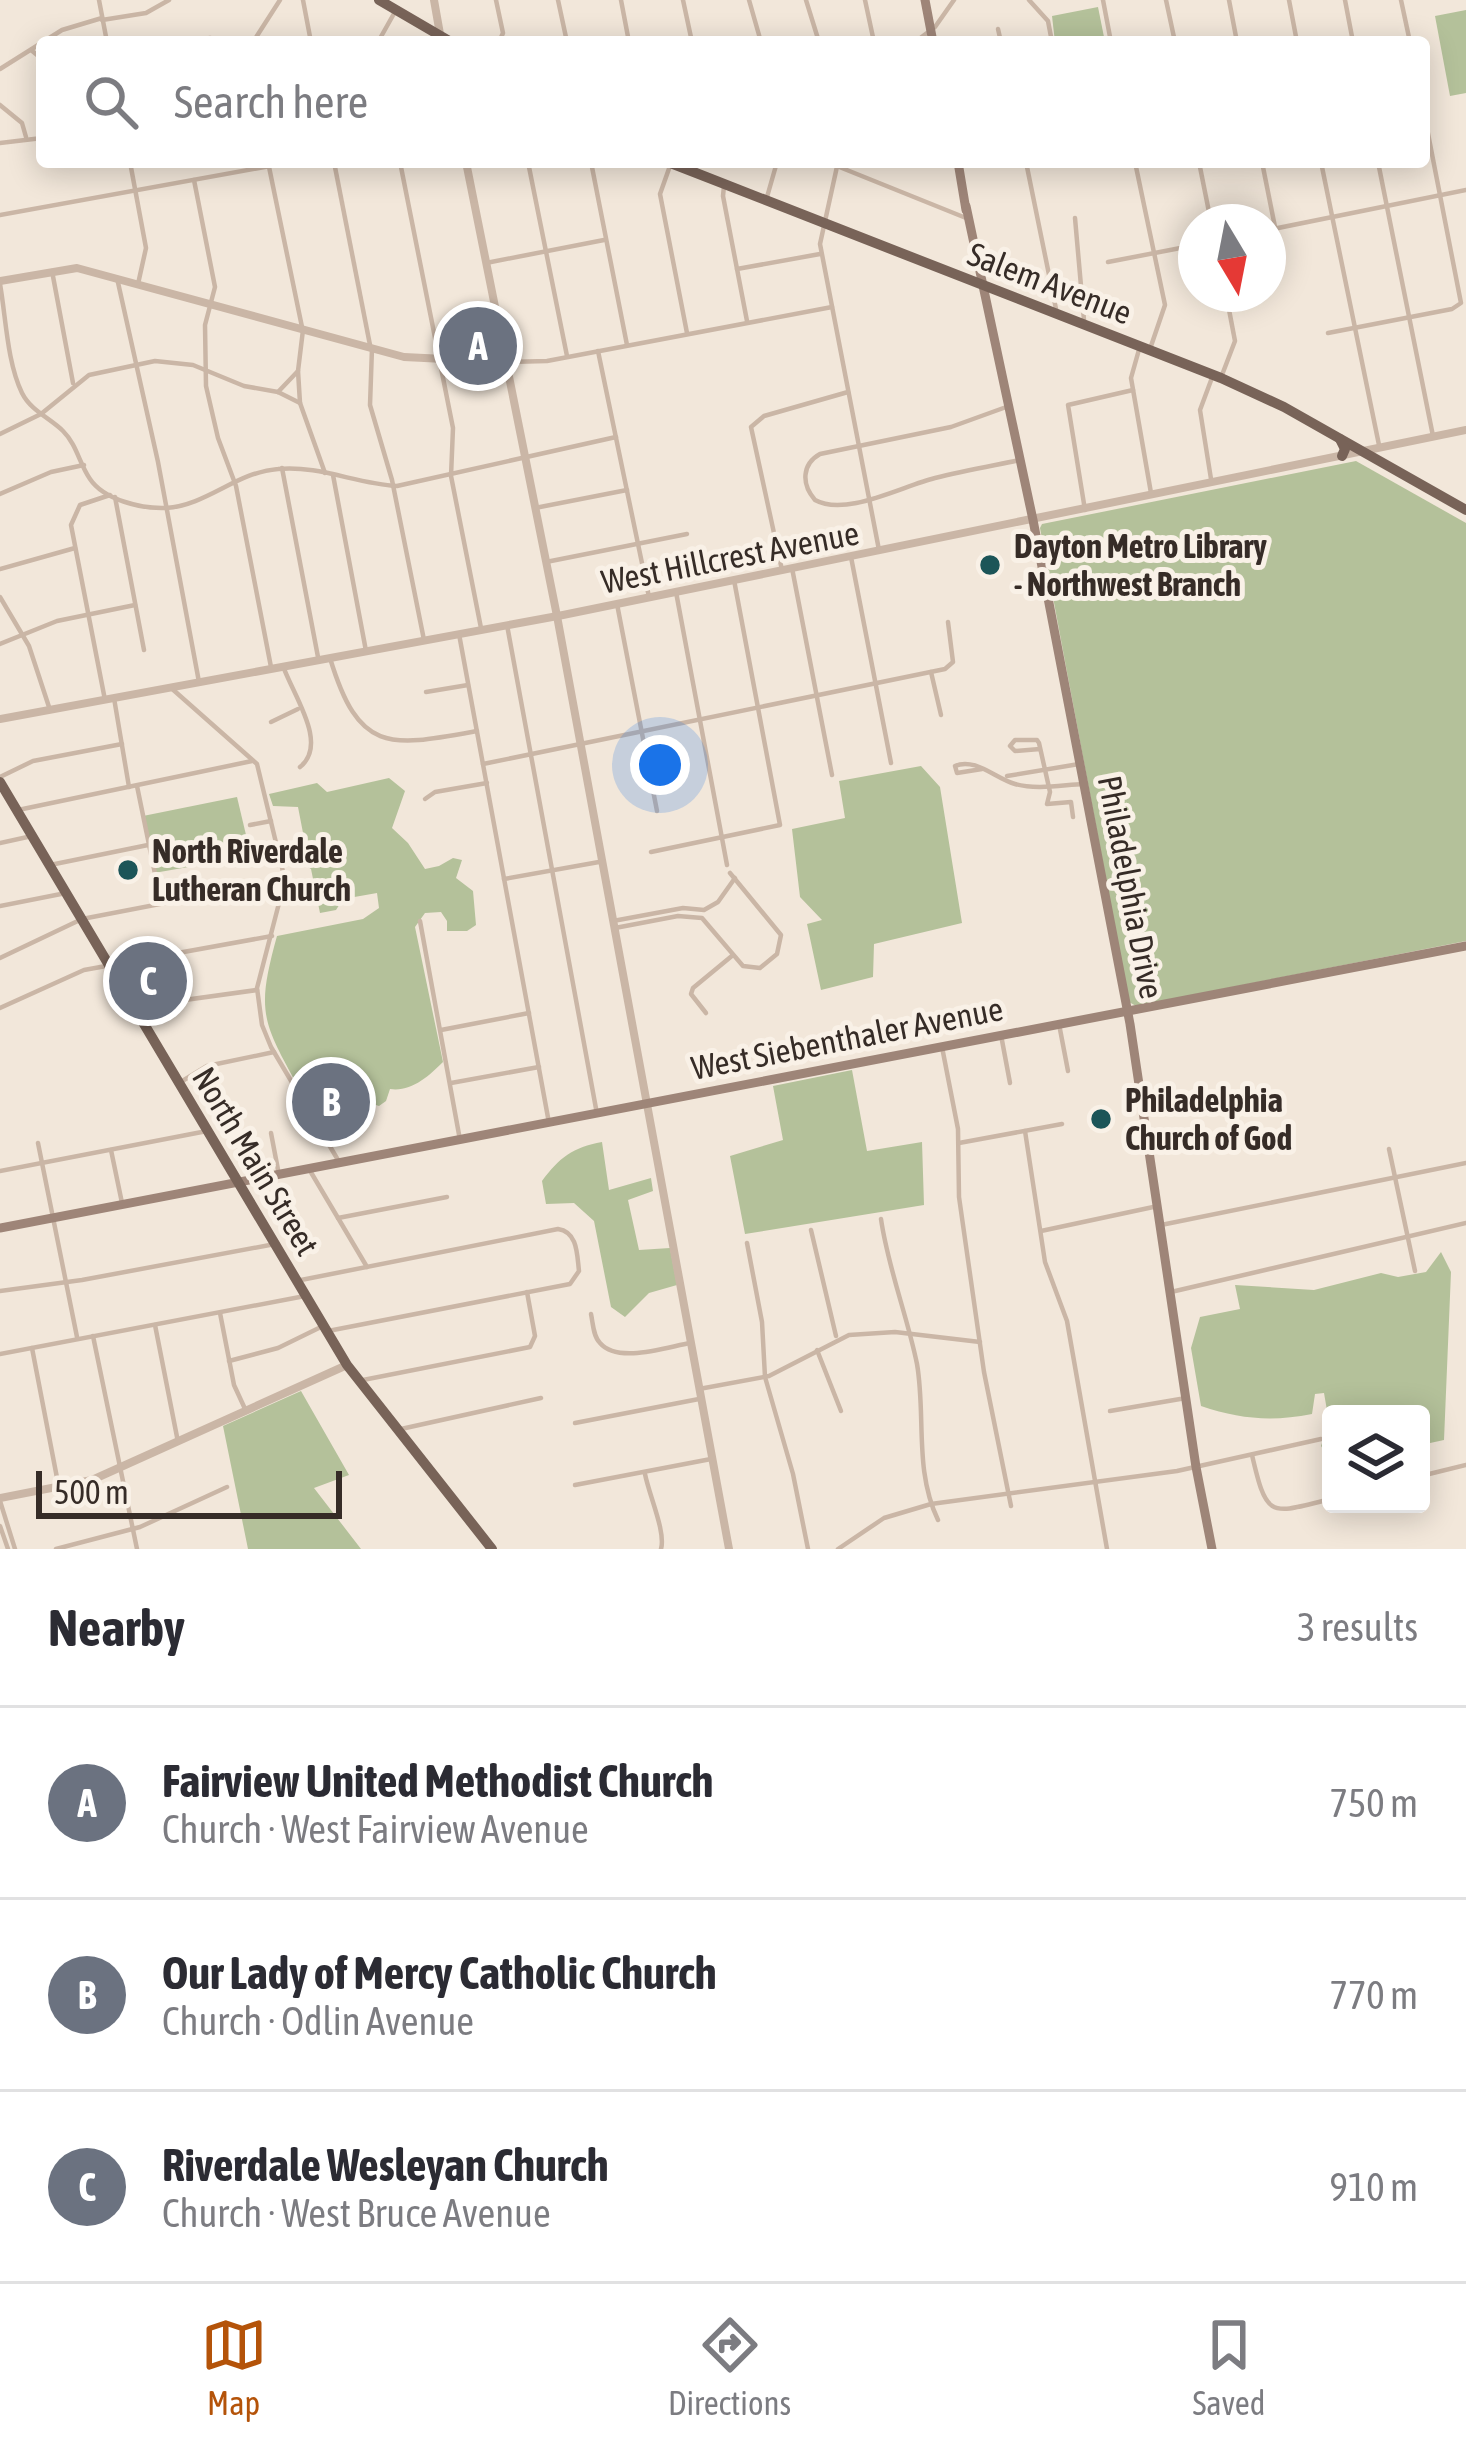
<!DOCTYPE html>
<html lang="en">
<head>
<meta charset="utf-8">
<style>
  body { margin:0; font-family:"Asap Condensed",sans-serif; background:#f2f2f3; color:#2b2b33 }
  .controls { position:absolute; right:36px; bottom:36px; display:grid; overflow:hidden; border-radius:12px; box-shadow:0 6px 30px #0003 }
  .controls button { width:108px; height:108px; display:grid; place-items:center; padding:0; border:0; border-bottom:3px solid #e1e1e2; background:#fff; color:#2b2b33; font:60px sans-serif }
  .compass { position:absolute; left:1178px; top:204px; width:108px; height:108px; border-radius:50%; background:#fff; box-shadow:0 6px 30px #0003; rotate:170deg }
  .scale { position:absolute; left:36px; bottom:30px; width:306px; box-sizing:border-box; padding-left:12px; border:6px solid #362c27; border-top:0; font-size:33px; line-height:42px; white-space:nowrap; color:#362c27; -webkit-text-stroke:9px #f9f1e7; paint-order:stroke }
  .you { position:absolute; left:660px; top:765px; width:42px; height:42px; margin:-30px; border:9px solid #fff; border-radius:50%; background:#1a73e8; box-shadow:0 0 0 18px #1a73e833 }
  .badge { display:grid; place-items:center; width:78px; height:78px; border-radius:50%; background:#b45309; color:#fff; font-size:39px; font-weight:700 }
  .pin { position:absolute; translate:-50% -50%; border:6px solid #fff; box-shadow:0 3px 12px #0006 }
  .list { margin:0; padding:0; list-style:none }
  h2 { display:flex; justify-content:space-between; align-items:center; height:156px; margin:0; padding:0 48px; font-size:51px }
  h2 small { font-size:39px; font-weight:400; color:#7c7c81 }
  .list li { display:grid; grid-template-columns:78px 1fr auto; gap:36px; align-items:center; box-sizing:border-box; height:192px; padding:0 48px; border-top:3px solid #e1e1e2 }
  .list b { display:block; font-size:45px; white-space:nowrap }
  .list p { margin:0; font-size:39px; white-space:nowrap; color:#7c7c81 }
  .list em { font-size:39px; font-style:normal; color:#7c7c81 }
  .icon { flex:none; width:66px; height:66px; fill:none; stroke:currentColor; stroke-width:2; stroke-linecap:round; stroke-linejoin:round }
  .map { position:relative; flex:none; width:1466px; height:1549px; overflow:hidden }
  .search { position:absolute; background:#fff; box-shadow:0 6px 30px #0003; left:36px; right:36px; top:36px; height:132px; display:flex; align-items:center; gap:30px; box-sizing:border-box; padding:0 42px; border-radius:12px; color:#7c7c81; font-size:45px }
  .sheet { height:732px; background:#fff }
  nav { display:flex; justify-content:space-around; align-items:center; box-sizing:border-box; height:168px; border-top:3px solid #e1e1e2; background:#fff; font-size:33px; color:#7c7c81 }
  nav a { display:grid; justify-items:center; gap:6px }
  nav .on { color:#b45309 }
  .map>svg:first-child { display:block }
  .green { fill:#b4c19a }
  .lines { fill:none; stroke-linecap:round; stroke-linejoin:round }
  .minor { stroke:#cab6a6; stroke-width:4.5 }
  .tertiary { stroke:#cab6a6; stroke-width:8 }
  .secondary { stroke:#9e8578; stroke-width:9 }
  .primary { stroke:#786358; stroke-width:10 }
  .poi-dot { fill:#1c5558; stroke:#f9f1e7; stroke-width:4.5 }
  .labels { text-anchor:middle; stroke-width:10; stroke-linejoin:round; paint-order:stroke }
  .street-label { font-size:33px; fill:#362c27; stroke:#f9f1e7 }
  .poi-label { font-size:33px; font-weight:bold; fill:#362c27; stroke:#f9f1e7; text-anchor:start }
</style>
</head>
<body>
<div class="map">
<svg width="1466" height="1549" viewBox="0 0 1466 1549">
  <rect width="100%" height="100%" fill="#f2e7da"/>
  <!-- green -->
  <g class="green">
    <polygon points="1098,7 1105,42 1055,42 1052,16"/>
    <polygon points="1466,10 1466,93 1450,96 1435,16"/>
    <polygon points="1356,461 1466,523 1466,941 1136,1006 1129,1002 1040,528 1042,524"/>
    <polygon points="921,766 940,787 962,923 874,944 873,977 821,990 807,924 822,920 800,897 792,829 845,818 839,781"/>
    <path d="M389,778L405,791L392,828L408,843L425,869L439,866L453,858L462,860L456,878L473,891L476,925L467,931H447V921L441,912L425,913L415,927L443,1062C428,1077 411,1092 390,1089L386,1101L379,1106L367,1102L345,1081L299,1088C262,1021 256,1012 277,936L363,919L379,908L377,893L343,899L336,910L320,913L311,869L286,854L284,845L304,838L298,807L273,806L269,794L317,783L327,792Z"/>
    <polygon points="237,797 251,856 154,873 143,816"/>
    <polygon points="852,1070 867,1151 922,1142 924,1205 745,1234 730,1156 783,1140 773,1086"/>
    <path d="M602,1142L609,1190L651,1178L653,1191L628,1200L639,1250L670,1248L677,1285L649,1293L625,1317L611,1307L594,1221L574,1203L546,1204L542,1181C559,1158 573,1147 602,1142Z"/>
    <path d="M1441,1252L1451,1272L1444,1440L1421,1445V1414H1331V1460L1321,1446L1329,1422L1324,1393L1315,1394L1312,1414C1271,1422 1240,1419 1201,1406L1191,1348L1200,1317L1240,1309L1235,1285L1314,1290L1381,1273L1398,1277L1426,1272Z"/>
    <polygon points="301,1391 349,1475 314,1488 361,1549 248,1549 223,1426"/>
  </g>
  <g class="lines">
    <!-- minor -->
    <g class="minor">
      <polyline points="99,0 107,42"/>
      <polyline points="303,0 311,42"/>
      <polyline points="496,0 503,33 499,42"/>
      <polyline points="558,0 567,42"/>
      <polyline points="621,0 629,42"/>
      <polyline points="683,0 692,42"/>
      <polyline points="749,0 761,42"/>
      <polyline points="806,0 819,42"/>
      <polyline points="865,0 874,42"/>
      <polyline points="1029,0 1048,21 1052,42"/>
      <polyline points="1103,0 1111,42"/>
      <polyline points="1166,0 1175,42"/>
      <polyline points="1229,0 1237,42"/>
      <polyline points="1289,0 1297,42"/>
      <polyline points="1345,0 1353,42"/>
      <polyline points="1401,0 1410,42"/>
      <polyline points="102,20 146,13 169,0"/>
      <polyline points="998,29 1001,42"/>
      <polyline points="184,42 210,38 227,42"/>
      <polyline points="253,42 280,0"/>
      <polyline points="378,42 396,10"/>
      <polyline points="915,42 935,27 954,0"/>
      <polyline points="31,50 42,59"/>
      <polyline points="0,69 62,30 102,18"/>
      <polyline points="0,105 22,123 26,137"/>
      <polyline points="0,143 42,138"/>
      <polyline points="130,162 146,248 138,284"/>
      <polyline points="268,162 302,327"/>
      <polyline points="334,162 370,345"/>
      <polyline points="400,162 453,428 451,476 481,628"/>
      <polyline points="528,162 567,356"/>
      <polyline points="591,162 627,345"/>
      <polyline points="827,162 966,218"/>
      <polyline points="838,162 820,244 879,550"/>
      <polyline points="1026,162 1056,309"/>
      <polyline points="1135,162 1165,305 1150,349"/>
      <polyline points="1199,162 1211,222"/>
      <polyline points="1262,162 1275,227"/>
      <polyline points="1321,162 1379,445"/>
      <polyline points="1378,162 1433,436"/>
      <polyline points="671,163 660,194 687,333"/>
      <polyline points="194,180 215,287 205,325 206,386 218,438 236,486 271,667"/>
      <polyline points="724,186 723,196 747,321"/>
      <polyline points="767,197 777,162"/>
      <polyline points="0,215 292,162"/>
      <polyline points="1075,218 1084,320"/>
      <polyline points="1268,230 1466,190"/>
      <polyline points="1108,262 1196,245"/>
      <polyline points="486,263 604,240"/>
      <polyline points="737,269 820,254"/>
      <polyline points="52,271 73,383"/>
      <polyline points="117,278 158,462 199,682"/>
      <path d="M0,284C6,318 7,362 22,393C31,411 50,418 63,431C77,445 79,463 90,479C104,500 142,509 166,508C208,505 236,472 278,469C319,465 357,484 397,486L616,437"/>
      <polyline points="303,330 298,371 300,403 325,473"/>
      <polyline points="1328,333 1452,309 1461,303 1424,113"/>
      <polyline points="1140,346 1131,378 1151,493"/>
      <polyline points="372,348 370,405 392,480 424,640"/>
      <polyline points="598,351 649,597"/>
      <polyline points="507,362 547,361 832,307"/>
      <polyline points="1222,375 1235,341 1226,294"/>
      <polyline points="278,392 298,371"/>
      <path d="M1009,406L951,427L820,454C802,464 801,484 815,500C846,517 902,486 935,478C963,471 991,466 1020,460"/>
      <polyline points="0,434 41,414 89,375 155,361 193,365 244,386 278,392 300,403"/>
      <polyline points="282,468 318,657"/>
      <polyline points="333,475 366,651"/>
      <polyline points="1211,479 1200,410 1213,375"/>
      <polyline points="0,494 51,472 84,465"/>
      <polyline points="115,497 144,650"/>
      <polyline points="535,508 627,490"/>
      <polyline points="1085,510 1068,405 1133,390"/>
      <polyline points="851,557 891,763"/>
      <polyline points="546,562 687,534"/>
      <polyline points="792,568 832,775"/>
      <polyline points="0,569 75,548"/>
      <polyline points="782,570 751,427 764,416 848,392"/>
      <polyline points="676,592 727,865"/>
      <polyline points="0,597 29,646 50,710"/>
      <polyline points="617,604 657,811"/>
      <polyline points="507,625 597,1114"/>
      <polyline points="459,634 549,1123"/>
      <polyline points="0,644 57,621 135,605"/>
      <path d="M330,658C359,754 389,747 477,731"/>
      <path d="M283,666C293,695 329,744 300,767"/>
      <polyline points="931,672 941,715"/>
      <polyline points="170,687 257,764 285,880 257,988 262,1025 271,1047 338,1160"/>
      <polyline points="426,692 468,685"/>
      <polyline points="114,698 129,787"/>
      <polyline points="105,700 71,525 80,505 110,495"/>
      <polyline points="271,722 298,709"/>
      <polyline points="1040,749 1015,751 1010,746 1015,740 1037,740 1039,743 1050,792 1047,804 1071,802 1073,817"/>
      <polyline points="483,764 945,669 953,662 948,622"/>
      <path d="M982,769L957,773L955,766C975,757 996,779 1015,784C1036,790 1062,785 1083,784"/>
      <polyline points="1007,776 1079,764"/>
      <polyline points="0,777 33,761 122,744"/>
      <polyline points="137,786 161,903"/>
      <polyline points="425,799 435,792 487,783"/>
      <polyline points="18,810 252,761"/>
      <polyline points="250,825 271,821"/>
      <polyline points="0,843 32,836"/>
      <polyline points="651,852 780,825 734,580"/>
      <polyline points="50,865 148,845"/>
      <polyline points="504,879 599,862"/>
      <polyline points="0,906 66,893"/>
      <polyline points="420,921 460,1140"/>
      <polyline points="613,921 683,908 704,910 718,902 735,878"/>
      <polyline points="615,928 678,916 702,918 743,966 760,968 777,954 781,935 730,873"/>
      <polyline points="0,958 82,919 285,880"/>
      <polyline points="134,1007 257,990"/>
      <polyline points="0,1008 84,970 272,936"/>
      <polyline points="706,1013 691,994 693,988 733,955"/>
      <polyline points="1059,1024 1068,1071"/>
      <polyline points="441,1030 529,1013"/>
      <polyline points="1001,1035 1010,1083"/>
      <polyline points="942,1047 958,1129 959,1197 984,1372 1011,1506"/>
      <polyline points="179,1083 207,1066 274,1052"/>
      <polyline points="451,1083 539,1067"/>
      <polyline points="1025,1131 1045,1262 1067,1321 1107,1549"/>
      <polyline points="271,1133 279,1175"/>
      <polyline points="38,1143 77,1337"/>
      <polyline points="959,1143 1062,1124"/>
      <polyline points="1389,1149 1415,1271"/>
      <polyline points="111,1150 122,1203"/>
      <polyline points="309,1169 367,1267"/>
      <polyline points="0,1171 207,1131"/>
      <polyline points="338,1218 447,1197"/>
      <path d="M881,1219C888,1268 907,1315 917,1364C926,1416 914,1470 938,1520"/>
      <polyline points="1161,1225 1466,1163"/>
      <polyline points="811,1230 836,1336"/>
      <polyline points="1041,1231 1158,1206"/>
      <polyline points="747,1243 762,1322 765,1377 793,1474 808,1549"/>
      <path d="M296,1281L558,1229C578,1232 577,1255 579,1271L570,1284L328,1331"/>
      <polyline points="0,1291 82,1280 275,1244"/>
      <polyline points="1171,1292 1466,1223"/>
      <polyline points="220,1313 234,1385 246,1411"/>
      <path d="M591,1314C593,1323 593,1336 600,1343C618,1364 667,1347 690,1343"/>
      <polyline points="155,1325 178,1442"/>
      <polyline points="93,1336 137,1549"/>
      <polyline points="32,1348 58,1483"/>
      <polyline points="817,1350 841,1411"/>
      <polyline points="0,1354 305,1296"/>
      <polyline points="229,1361 278,1348 323,1326"/>
      <polyline points="363,1380 530,1347 535,1336 527,1292"/>
      <polyline points="699,1389 769,1376 849,1335 895,1332 980,1342"/>
      <polyline points="1110,1411 1186,1398"/>
      <polyline points="575,1423 699,1399"/>
      <polyline points="401,1429 541,1398"/>
      <path d="M1252,1455C1267,1520 1270,1514 1331,1499"/>
      <path d="M645,1474C649,1495 666,1532 661,1549"/>
      <polyline points="1421,1476 1466,1465"/>
      <polyline points="575,1485 711,1459"/>
      <polyline points="0,1501 15,1549"/>
      <polyline points="0,1526 8,1549"/>
      <polyline points="56,1549 140,1527 227,1487"/>
      <polyline points="838,1549 884,1518 931,1504 1177,1471 1321,1439"/>
    </g>
    <!-- tertiary -->
    <g class="tertiary">
      <polyline points="434,0 440,34"/>
      <polyline points="466,162 557,616 729,1549"/>
      <polyline points="0,281 77,268 404,357 506,362"/>
      <polyline points="0,719 563,615 1466,430"/>
      <polyline points="0,1498 92,1480 347,1365"/>
    </g>
    <!-- secondary -->
    <g class="secondary">
      <polyline points="925,0 933,42"/>
      <polyline points="958,162 966,210"/>
      <polyline points="966,206 1033,520 1130,1024 1196,1467 1212,1549"/>
      <polyline points="0,1228 1466,946"/>
    </g>
    <!-- primary -->
    <g class="primary">
      <polyline points="379,0 451,42"/>
      <polyline points="668,162 1221,378 1284,407 1466,510"/>
      <polyline points="1340,439 1345,449 1342,456"/>
      <polyline points="0,782 347,1365 492,1549"/>
    </g>
  </g>
  <!-- markers -->
  <g class="poi-dot">
    <circle cx="990" cy="565" r="12"/>
    <circle cx="128" cy="870" r="12"/>
    <circle cx="1101" cy="1119" r="12"/>
  </g>
  <g class="labels">
    <!-- street labels -->
    <g class="street-label">
      <text transform="translate(1050 283) rotate(21)" y="12">Salem Avenue</text>
      <text transform="translate(730 557) rotate(-11)" y="12">West Hillcrest Avenue</text>
      <text transform="translate(1131 887) rotate(79)" y="12">Philadelphia Drive</text>
      <text transform="translate(847 1038) rotate(-11)" y="12">West Siebenthaler Avenue</text>
      <text transform="translate(256 1161) rotate(59)" y="12">North Main Street</text>
    </g>
    <!-- poi labels -->
    <g class="poi-label">
      <text x="1014" y="558">Dayton Metro Library<tspan x="1014" dy="38">- Northwest Branch</tspan></text>
      <text x="152" y="863">North Riverdale<tspan x="152" dy="38">Lutheran Church</tspan></text>
      <text x="1125" y="1112">Philadelphia<tspan x="1125" dy="38">Church of God</tspan></text>
    </g>
  </g>
</svg>
<div class="controls">
<button><svg class="icon" aria-label="layers" viewBox="0 0 24 24"><path d="M12 4l9 5-9 5-9-5zM3 14l9 5 9-5"/></svg></button>
</div>
<svg class="compass" viewBox="-18 -18 36 36"><path d="M0-13l5 13h-10z" fill="#e53935"/><path d="M0 13l5-13h-10z" fill="#7c7c81"/></svg>
<div class="scale">500 m</div>
<div class="you"></div>
<div class="pin badge" style="left:478px;top:346px;background:#6b7280">A</div>
<div class="pin badge" style="left:331px;top:1102px;background:#6b7280">B</div>
<div class="pin badge" style="left:148px;top:981px;background:#6b7280">C</div>
<div class="search"><svg class="icon" aria-label="search" viewBox="0 0 24 24"><circle cx="10" cy="10" r="6"/><path d="M15 15l6 6"/></svg>Search here</div>
</div>
<section class="sheet">
<h2>Nearby<small>3 results</small></h2>
<ul class="list">
<li><span class="badge" style="background:#6b7280">A</span><div><b>Fairview United Methodist Church</b><p>Church · West Fairview Avenue</p></div><em>750 m</em></li>
<li><span class="badge" style="background:#6b7280">B</span><div><b>Our Lady of Mercy Catholic Church</b><p>Church · Odlin Avenue</p></div><em>770 m</em></li>
<li><span class="badge" style="background:#6b7280">C</span><div><b>Riverdale Wesleyan Church</b><p>Church · West Bruce Avenue</p></div><em>910 m</em></li>
</ul>
</section>
<nav>
<a class="on"><svg class="icon" aria-label="map" viewBox="0 0 24 24"><path d="M3 6l6-2 6 2 6-2v14l-6 2-6-2-6 2zM9 4v14M15 6v14"/></svg>Map</a>
<a><svg class="icon" aria-label="directions" viewBox="0 0 24 24"><path d="M12 3l9 9-9 9-9-9zM9 14v-3h6M13 9l2 2-2 2"/></svg>Directions</a>
<a><svg class="icon" aria-label="saved" viewBox="0 0 24 24"><path d="M7 4h10v16l-5-4-5 4z"/></svg>Saved</a>
</nav>
</body>
</html>
